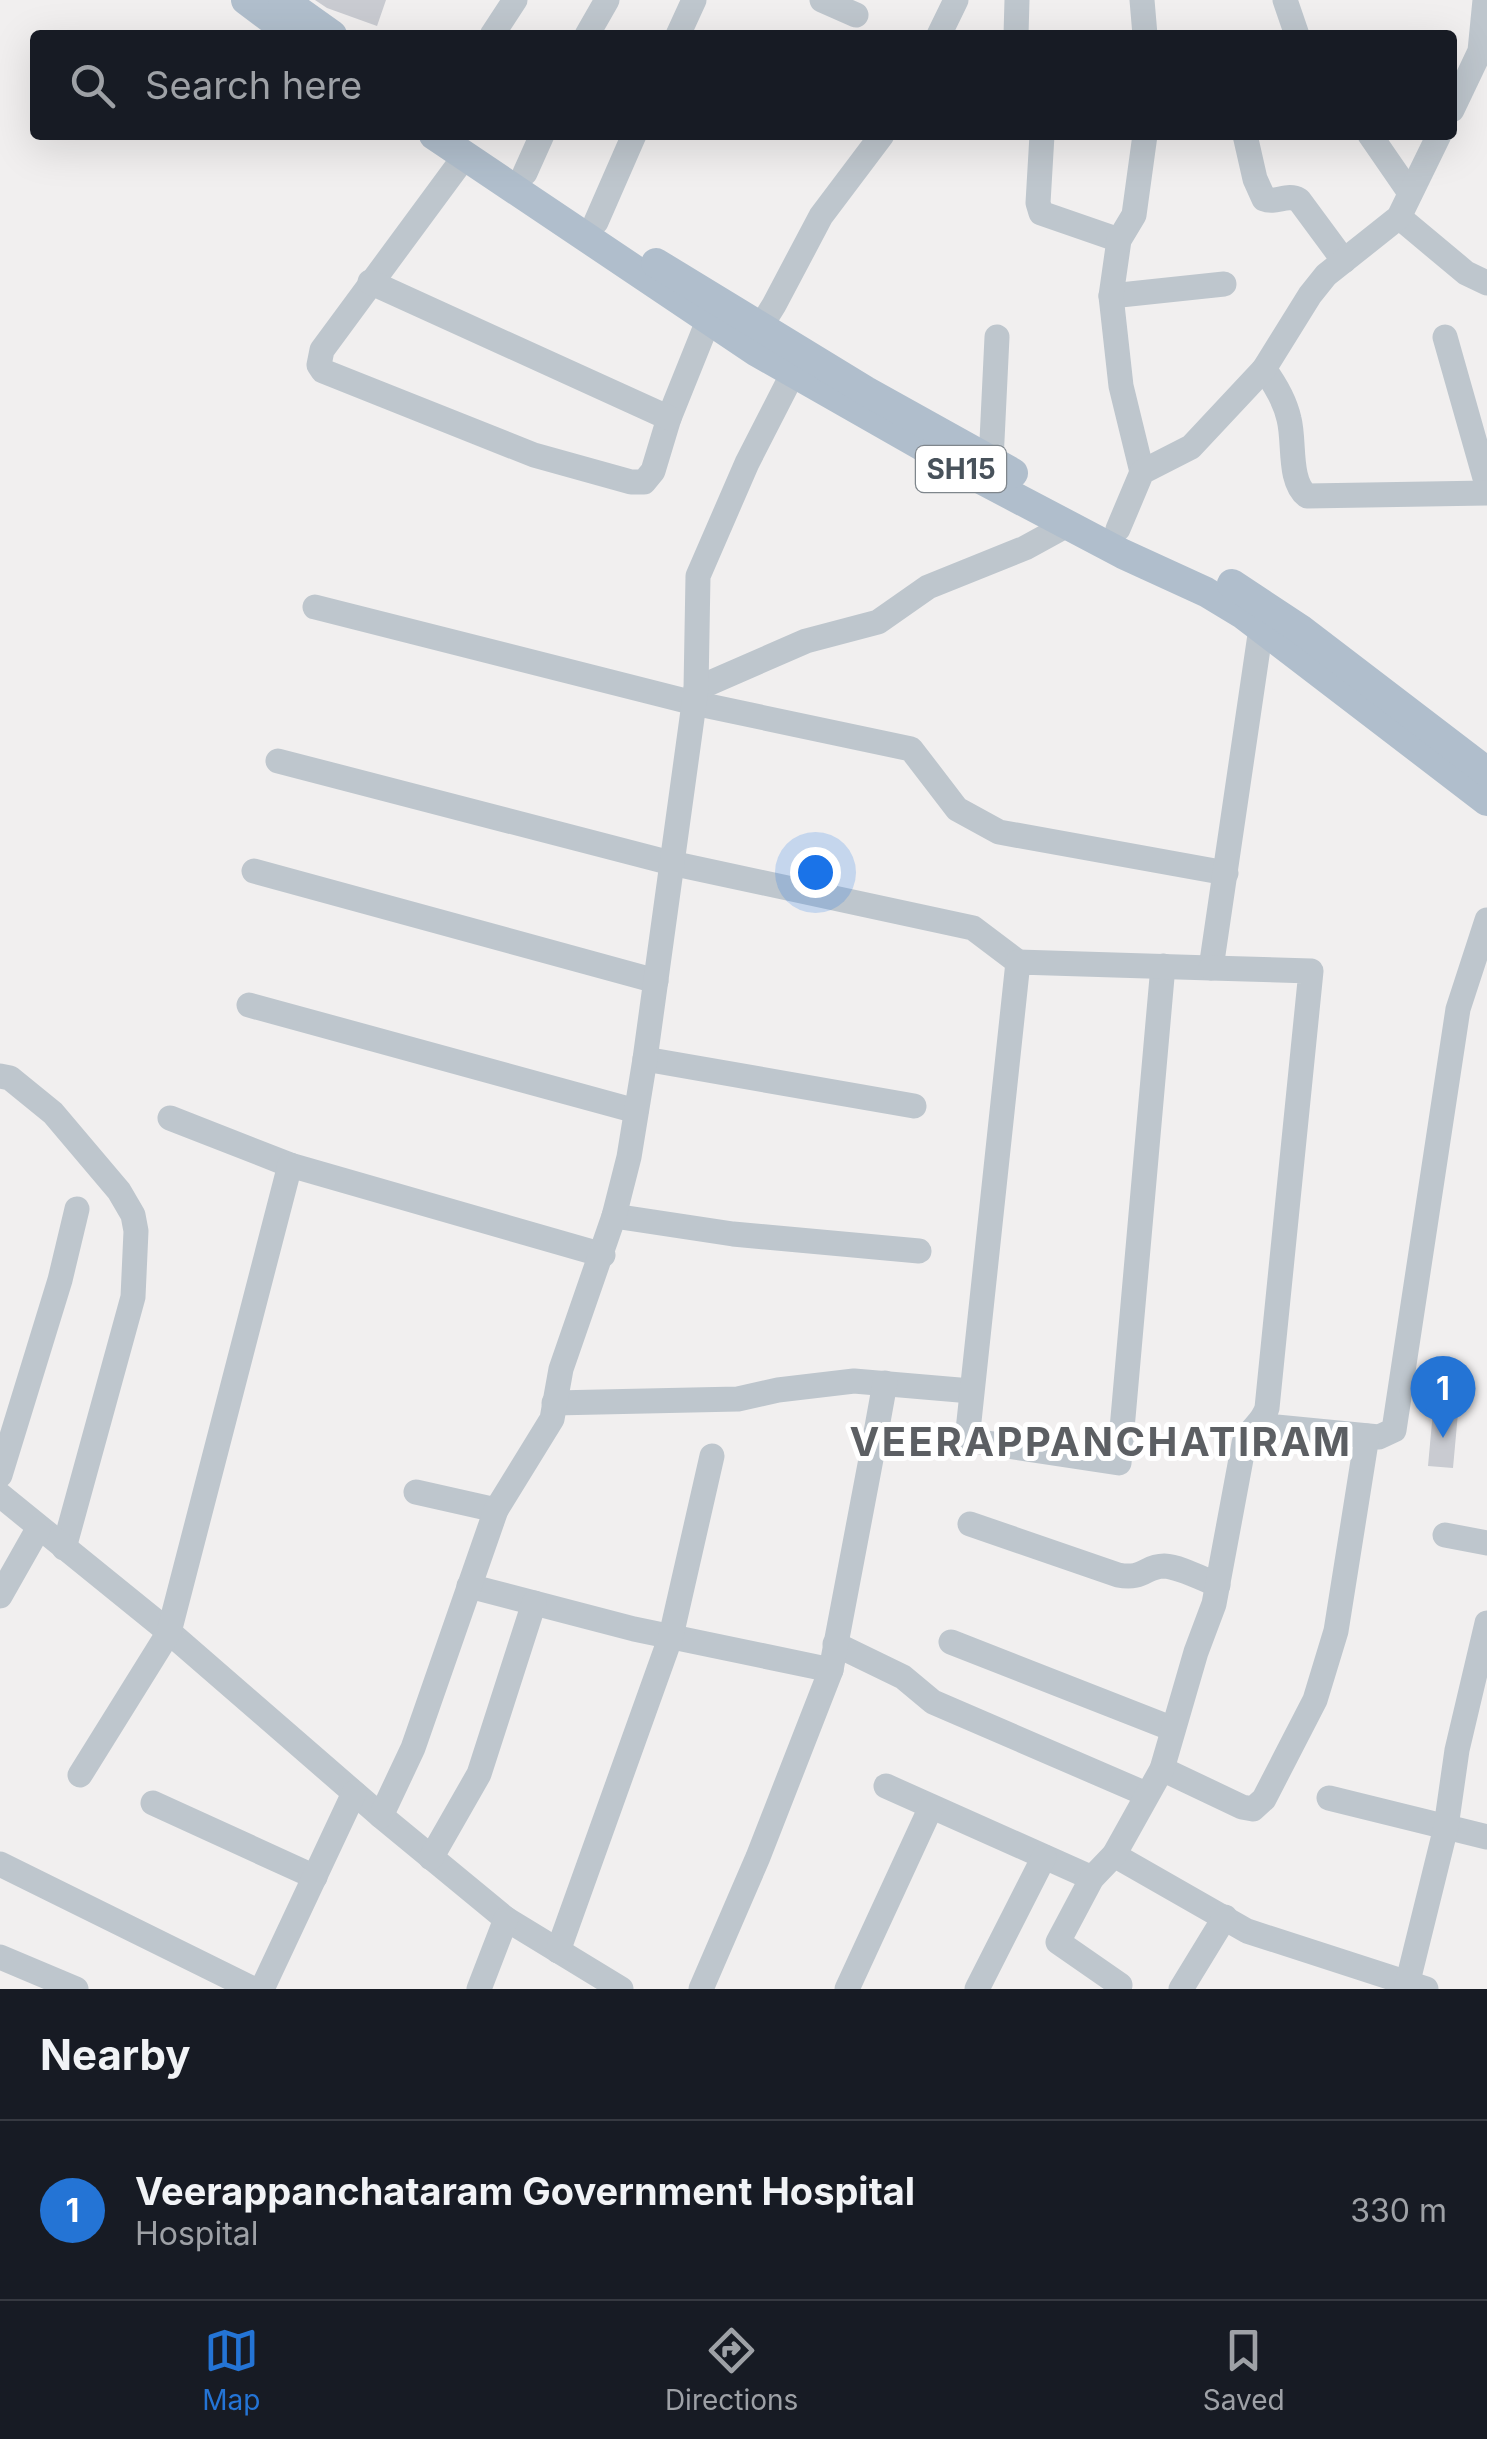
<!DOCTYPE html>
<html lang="en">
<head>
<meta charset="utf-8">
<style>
  body { margin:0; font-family:Inter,sans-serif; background:#20242c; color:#f1f3f6 }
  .you { position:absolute; left:815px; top:872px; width:35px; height:35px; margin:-25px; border:8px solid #fff; border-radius:50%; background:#1a73e8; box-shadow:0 0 0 15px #1a73e833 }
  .badge { display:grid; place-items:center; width:65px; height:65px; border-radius:50%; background:#2474d5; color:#fff; font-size:32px; font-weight:700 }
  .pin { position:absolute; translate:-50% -82px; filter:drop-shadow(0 2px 5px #0008) }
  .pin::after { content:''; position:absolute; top:52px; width:35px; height:30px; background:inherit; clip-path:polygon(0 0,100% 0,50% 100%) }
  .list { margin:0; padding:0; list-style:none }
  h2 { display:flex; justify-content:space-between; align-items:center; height:130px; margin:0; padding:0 40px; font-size:42px }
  h2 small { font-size:32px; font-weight:400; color:#9ea1a6 }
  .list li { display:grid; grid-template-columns:65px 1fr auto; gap:30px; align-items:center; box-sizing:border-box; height:180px; padding:0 40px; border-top:2px solid #363941 }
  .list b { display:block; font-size:38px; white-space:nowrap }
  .list p { margin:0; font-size:32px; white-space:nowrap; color:#9ea1a6 }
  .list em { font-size:32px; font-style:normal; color:#9ea1a6 }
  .icon { flex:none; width:55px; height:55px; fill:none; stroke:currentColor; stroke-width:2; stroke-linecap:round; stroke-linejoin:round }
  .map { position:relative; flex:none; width:1487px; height:1989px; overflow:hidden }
  .search { position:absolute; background:#171b24; box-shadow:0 10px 40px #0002; left:30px; right:30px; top:30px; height:110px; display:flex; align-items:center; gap:25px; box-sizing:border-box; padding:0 35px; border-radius:10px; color:#9ea1a6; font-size:38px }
  .sheet { height:310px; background:#171b24 }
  nav { display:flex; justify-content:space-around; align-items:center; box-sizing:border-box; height:140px; border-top:2px solid #363941; background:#171b24; font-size:28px; color:#9ea1a6 }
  nav a { display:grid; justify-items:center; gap:5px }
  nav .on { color:#2474d5 }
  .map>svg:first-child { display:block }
  .building { fill:#c9cbd1 }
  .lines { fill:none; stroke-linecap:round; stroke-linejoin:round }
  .minor { stroke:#bec6cd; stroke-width:25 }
  .major { stroke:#b0becc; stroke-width:30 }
  .labels { text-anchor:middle; stroke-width:10; stroke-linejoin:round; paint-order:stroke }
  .shield { fill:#fff; stroke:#7f868c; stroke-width:2.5 }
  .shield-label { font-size:28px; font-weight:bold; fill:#48525b }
  .district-label { font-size:40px; font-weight:bold; letter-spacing:2.5px; fill:#5c5f63; stroke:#fff }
</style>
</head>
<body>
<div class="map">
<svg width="1487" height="1989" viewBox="0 0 1487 1989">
  <rect width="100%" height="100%" fill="#f1efef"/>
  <!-- building -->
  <g class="building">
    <polygon points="315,0 386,0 377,26 327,8"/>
    <polygon points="1433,1411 1458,1413 1453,1468 1428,1466"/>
  </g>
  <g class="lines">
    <!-- minor -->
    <g class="minor">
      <polyline points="822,0 856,15"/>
      <polyline points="1142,0 1145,35"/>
      <polyline points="1285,0 1297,35"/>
      <polyline points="492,35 515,0"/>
      <polyline points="587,35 607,0"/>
      <polyline points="678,35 694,0"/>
      <polyline points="939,35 956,0"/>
      <polyline points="1016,35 1017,0"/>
      <polyline points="1452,110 1480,51 1485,0"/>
      <polyline points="1042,135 1038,203 1041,213 1119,240"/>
      <path d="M1245,135L1255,179L1264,199C1276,204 1287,193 1299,200L1344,261"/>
      <polyline points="1370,135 1410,193"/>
      <polyline points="465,156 322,350 319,365 323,371 534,455 631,482 644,482 653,471 669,418 708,321"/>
      <polyline points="525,173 542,135"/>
      <polyline points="1399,217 1466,273 1487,283"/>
      <polyline points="596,222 634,135"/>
      <polyline points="370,282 669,418"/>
      <polyline points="1111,296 1224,284"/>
      <polyline points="1445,337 1487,485"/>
      <polyline points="751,342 774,305 821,216 882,135"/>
      <path d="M1264,369C1275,384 1285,401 1289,419C1295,442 1288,481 1307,496L1487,493"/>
      <polyline points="991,461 997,337"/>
      <polyline points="1142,472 1121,386 1111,296 1119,240 1134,215 1145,135"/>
      <polyline points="1118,529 1142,472 1191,447 1264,369 1310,295 1326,275 1399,217 1439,135"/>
      <polyline points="315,607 694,703 911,749 957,809 999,832 1226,873"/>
      <polyline points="696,689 806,641 878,622 928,587 1025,548 1067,525"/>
      <polyline points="278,761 671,863 973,928 1018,962"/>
      <polyline points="254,871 656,981"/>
      <polyline points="249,1005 636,1111"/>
      <polyline points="645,1059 914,1106"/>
      <polyline points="0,1076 10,1078 53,1113 119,1191 133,1215 136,1231 133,1297 64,1548"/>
      <polyline points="170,1118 290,1165"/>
      <polyline points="614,1216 733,1234 919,1251"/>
      <polyline points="554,1403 738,1399 778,1390 854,1381 971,1391"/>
      <polyline points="1258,1425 1379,1437 1394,1430 1458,1009 1487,920"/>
      <polyline points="875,1438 885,1383"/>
      <polyline points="967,1440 1119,1463 1163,966"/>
      <polyline points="0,1475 60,1280 77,1209"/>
      <polyline points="416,1492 496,1510"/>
      <polyline points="0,1495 169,1632 381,1816 506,1919 621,1989"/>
      <path d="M970,1524L1118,1575C1144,1580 1145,1566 1164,1566C1181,1567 1202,1579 1218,1585"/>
      <polyline points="1445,1535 1487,1543"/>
      <polyline points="469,1586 634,1629 831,1670"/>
      <polyline points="0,1596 38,1529"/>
      <polyline points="951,1642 1173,1729"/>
      <polyline points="835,1644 903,1677 933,1702 1146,1794"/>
      <polyline points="1162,1769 1242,1807 1253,1809 1264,1799 1315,1700 1336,1631 1367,1436"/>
      <polyline points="80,1775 169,1632 290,1165 603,1255"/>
      <polyline points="886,1786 1092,1878"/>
      <polyline points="1329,1798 1487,1837"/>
      <polyline points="153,1803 315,1877"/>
      <polyline points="381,1816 413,1748 496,1510 552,1419 561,1369 614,1216 629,1157 645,1059 696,689 698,576 747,463 793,373"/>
      <polyline points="1114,1855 1247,1931 1426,1989"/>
      <polyline points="431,1858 479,1774 534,1603"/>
      <polyline points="0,1864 253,1989"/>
      <polyline points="558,1951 671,1636 712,1456"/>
      <polyline points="0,1957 76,1989"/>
      <polyline points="262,1989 354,1793"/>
      <polyline points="479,1989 506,1919"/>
      <polyline points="701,1989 758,1857 831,1670 875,1438 967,1440 1018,962 1211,968 1261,628"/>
      <polyline points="847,1989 931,1807"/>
      <polyline points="977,1989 1044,1857"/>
      <path d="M1117,1989L1120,1985L1058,1942L1092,1878L1114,1855L1162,1769L1196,1652L1214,1604L1244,1443C1250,1428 1263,1423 1267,1408L1311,971L1211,968"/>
      <polyline points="1181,1989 1225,1917"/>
      <polyline points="1406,1989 1446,1827 1457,1750 1487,1623"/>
    </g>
    <!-- major -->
    <g class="major">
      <polyline points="246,0 293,35"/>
      <polyline points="283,0 332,35"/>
      <polyline points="434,135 757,352 973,475 1123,554 1206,592 1244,615 1487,801"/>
      <polyline points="656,263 866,391 1013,473"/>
      <polyline points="1232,584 1300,629 1487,772"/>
    </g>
  </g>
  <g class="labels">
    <!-- shield labels -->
    <rect class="shield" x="916" y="446" width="90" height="46" rx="8"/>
    <g class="shield-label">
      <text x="961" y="479">SH15</text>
    </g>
    <!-- district labels -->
    <g class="district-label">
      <text x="1101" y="1456">VEERAPPANCHATIRAM</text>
    </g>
  </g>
</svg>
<div class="you"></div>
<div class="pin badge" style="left:1443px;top:1438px">1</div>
<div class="search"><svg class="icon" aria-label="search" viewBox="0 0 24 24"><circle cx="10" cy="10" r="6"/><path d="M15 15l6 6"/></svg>Search here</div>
</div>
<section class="sheet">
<h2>Nearby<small></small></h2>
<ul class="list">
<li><span class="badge">1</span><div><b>Veerappanchataram Government Hospital</b><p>Hospital</p></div><em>330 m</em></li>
</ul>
</section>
<nav>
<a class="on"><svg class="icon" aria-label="map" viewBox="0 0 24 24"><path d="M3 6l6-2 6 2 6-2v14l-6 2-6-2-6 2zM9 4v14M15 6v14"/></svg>Map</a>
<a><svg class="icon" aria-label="directions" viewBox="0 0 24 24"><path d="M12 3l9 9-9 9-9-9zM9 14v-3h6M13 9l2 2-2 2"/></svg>Directions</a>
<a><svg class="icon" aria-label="saved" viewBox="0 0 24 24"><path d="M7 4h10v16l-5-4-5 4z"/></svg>Saved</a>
</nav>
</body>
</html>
